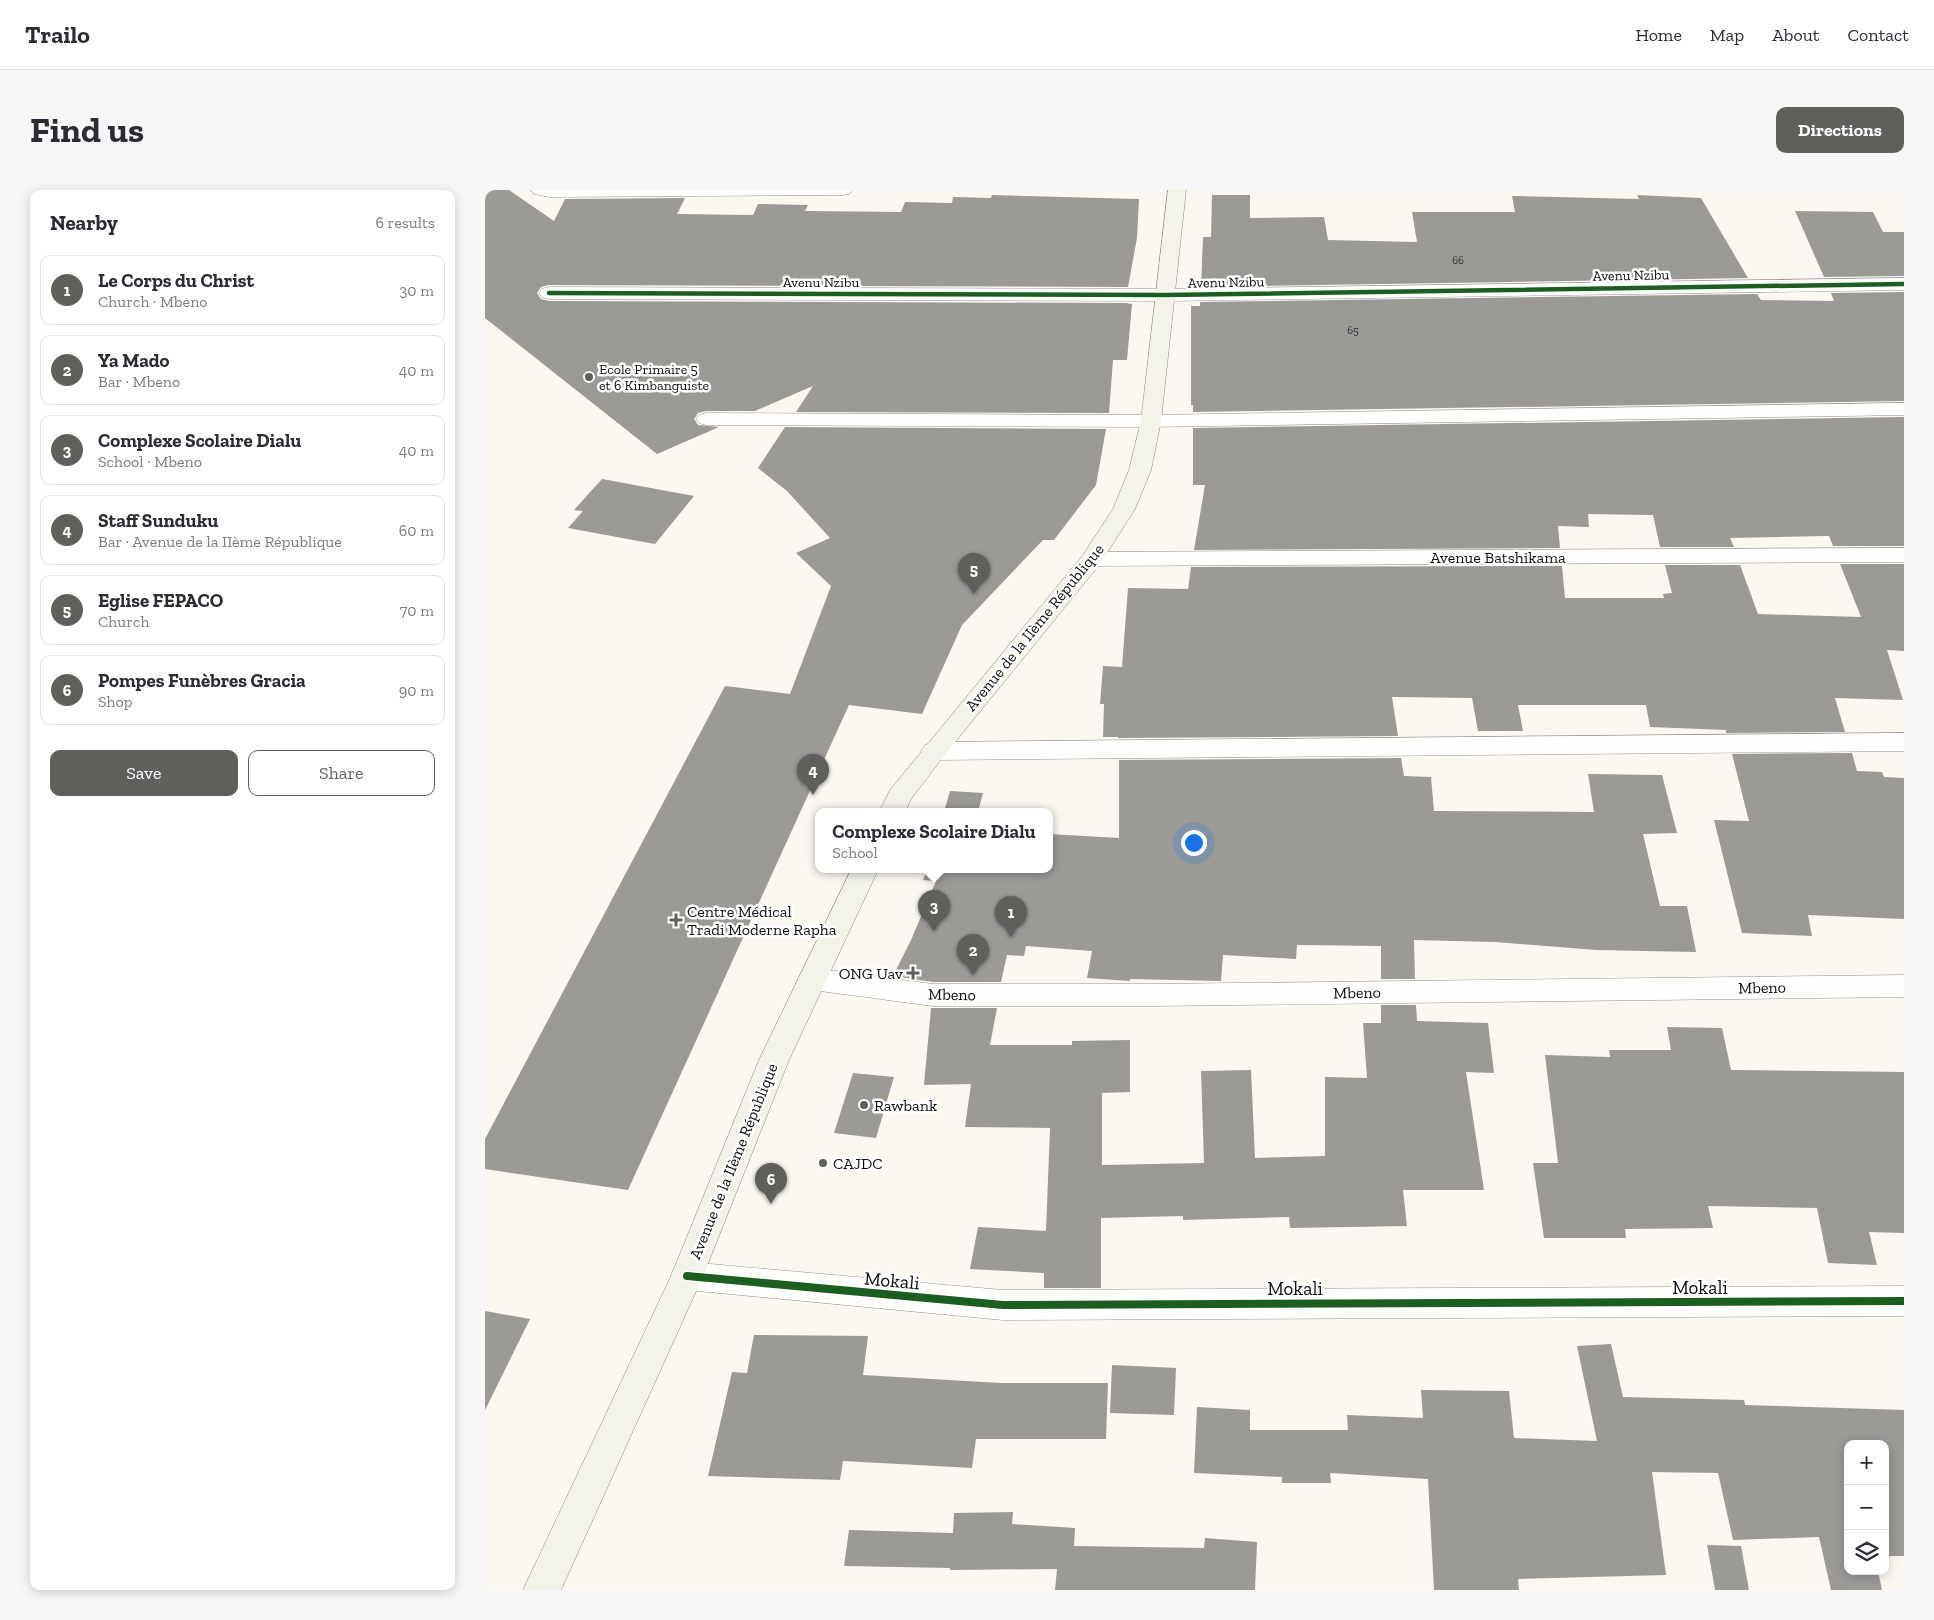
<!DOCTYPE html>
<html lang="en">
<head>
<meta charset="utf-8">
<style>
  body { margin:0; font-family:"Zilla Slab",serif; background:#f7f7f7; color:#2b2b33 }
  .controls { position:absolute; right:15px; bottom:15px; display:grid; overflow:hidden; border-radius:10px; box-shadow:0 2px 12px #0003 }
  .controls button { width:45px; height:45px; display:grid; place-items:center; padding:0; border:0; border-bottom:1px solid #e1e1e2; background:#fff; color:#2b2b33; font:25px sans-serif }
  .you { position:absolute; left:708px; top:652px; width:18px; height:18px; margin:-12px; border:4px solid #fff; border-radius:50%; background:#1a73e8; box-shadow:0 0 0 8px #1a73e833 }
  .badge { display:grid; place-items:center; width:32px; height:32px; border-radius:50%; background:#5f5f5c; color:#fff; font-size:16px; font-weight:700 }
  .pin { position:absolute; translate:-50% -41px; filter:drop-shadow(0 1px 2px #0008) }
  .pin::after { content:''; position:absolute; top:26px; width:18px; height:15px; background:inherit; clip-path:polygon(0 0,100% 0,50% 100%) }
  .popup { position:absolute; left:330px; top:618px; width:238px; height:65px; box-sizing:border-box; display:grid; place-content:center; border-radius:10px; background:#fff; filter:drop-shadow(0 1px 4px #0005); font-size:16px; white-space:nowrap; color:#7c7c81 }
  .popup b { font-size:19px; color:#2b2b33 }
  .popup::after { content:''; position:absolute; left:50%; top:100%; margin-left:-10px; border:10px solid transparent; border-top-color:#fff }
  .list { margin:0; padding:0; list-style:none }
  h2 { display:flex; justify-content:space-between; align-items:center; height:65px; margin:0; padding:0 20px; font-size:21px }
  h2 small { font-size:16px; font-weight:400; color:#7c7c81 }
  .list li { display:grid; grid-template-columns:32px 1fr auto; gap:15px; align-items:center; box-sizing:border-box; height:70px; margin:0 10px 10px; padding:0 10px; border:1px solid #e1e1e2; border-radius:10px }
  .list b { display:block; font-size:19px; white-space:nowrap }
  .list p { margin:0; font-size:16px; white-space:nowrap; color:#7c7c81 }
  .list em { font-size:16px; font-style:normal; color:#7c7c81 }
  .actions { display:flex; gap:10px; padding:15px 20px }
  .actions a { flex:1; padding:11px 0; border:1px solid #5f5f5c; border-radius:10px; text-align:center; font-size:18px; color:#5f5f5c }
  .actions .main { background:#5f5f5c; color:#fff }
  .icon { flex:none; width:28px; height:28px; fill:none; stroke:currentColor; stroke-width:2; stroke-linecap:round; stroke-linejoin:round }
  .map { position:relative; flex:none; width:1419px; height:1400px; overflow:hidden; border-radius:10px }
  header { display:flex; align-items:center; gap:30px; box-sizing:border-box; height:70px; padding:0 25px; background:#fff; border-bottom:1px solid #e1e1e2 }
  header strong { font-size:24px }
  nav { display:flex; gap:28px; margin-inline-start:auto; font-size:18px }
  .intro { display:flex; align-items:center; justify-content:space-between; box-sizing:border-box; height:120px; padding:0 30px }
  h1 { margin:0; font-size:35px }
  .button { padding:12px 22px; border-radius:10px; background:#5f5f5c; color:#fff; font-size:18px; font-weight:700 }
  main { display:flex; gap:30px; padding:0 30px }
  aside { flex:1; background:#fff; border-radius:10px; box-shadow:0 2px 12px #0003 }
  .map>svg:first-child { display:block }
  .building { fill:#9c9a97 }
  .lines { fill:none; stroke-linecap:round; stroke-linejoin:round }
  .street-casing { stroke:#93928f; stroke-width:1 }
  .secondary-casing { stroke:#8a8986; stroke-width:1 }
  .street { fill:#fefefd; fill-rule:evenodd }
  .secondary { fill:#f4f3e9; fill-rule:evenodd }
  .cycleway-far1-casing { stroke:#fff; stroke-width:7 }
  .cycleway-casing { stroke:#fff; stroke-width:11 }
  .cycleway-far1 { stroke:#1b5e20; stroke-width:4.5 }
  .cycleway { stroke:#1b5e20; stroke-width:8 }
  .poi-dot { fill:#5f5f5c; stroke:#fff; stroke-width:2 }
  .labels { text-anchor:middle; stroke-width:5; stroke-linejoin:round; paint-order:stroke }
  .far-number-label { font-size:11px; fill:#30302f }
  .far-street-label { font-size:14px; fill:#0c0c0c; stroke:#fff }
  .far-poi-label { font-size:14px; fill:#0c0c0c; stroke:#fff; text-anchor:start }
  .street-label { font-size:16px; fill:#0c0c0c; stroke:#fff }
  .poi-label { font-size:16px; fill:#0c0c0c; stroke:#fff; text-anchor:start }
  .near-street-label { font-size:19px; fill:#0c0c0c; stroke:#fff }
</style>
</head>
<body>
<header>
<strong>Trailo</strong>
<nav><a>Home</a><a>Map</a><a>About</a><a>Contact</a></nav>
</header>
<div class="intro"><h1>Find us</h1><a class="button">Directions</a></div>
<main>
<aside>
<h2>Nearby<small>6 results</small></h2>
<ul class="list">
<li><span class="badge">1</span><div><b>Le Corps du Christ</b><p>Church · Mbeno</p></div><em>30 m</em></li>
<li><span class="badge">2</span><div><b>Ya Mado</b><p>Bar · Mbeno</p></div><em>40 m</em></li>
<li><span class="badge">3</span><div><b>Complexe Scolaire Dialu</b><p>School · Mbeno</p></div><em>40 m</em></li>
<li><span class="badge">4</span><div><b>Staff Sunduku</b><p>Bar · Avenue de la IIème République</p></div><em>60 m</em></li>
<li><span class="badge">5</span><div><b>Eglise FEPACO</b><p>Church</p></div><em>70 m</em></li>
<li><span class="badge">6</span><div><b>Pompes Funèbres Gracia</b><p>Shop</p></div><em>90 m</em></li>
</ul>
<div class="actions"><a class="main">Save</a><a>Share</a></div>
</aside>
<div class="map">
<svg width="1419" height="1400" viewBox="0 0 1419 1400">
  <rect width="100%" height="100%" fill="#faf8f1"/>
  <!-- building -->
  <g class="building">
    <polygon points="0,0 24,0 69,31 80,9 200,8 192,24 268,25 273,14 323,15 320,21 416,22 420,12 467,13 468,7 506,8 507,5 654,9 652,48 643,97 64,95 56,97 52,103 56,109 64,111 641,113 647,114 642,170 628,170 624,223 311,222 328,196 270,221 221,221 213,223 209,229 213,235 234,237 172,264 0,128"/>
    <polygon points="727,5 765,5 765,28 839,27 843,50 932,52 927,22 1030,22 1027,6 1154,9 1152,5 1216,8 1263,88 716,97 718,47 726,47"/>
    <polygon points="1310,21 1388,22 1398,42 1419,42 1419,86 1339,87"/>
    <polygon points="1419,102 1419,211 708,222 708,215 706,215 706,116 715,116 715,112 1272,104 1276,110 1349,111 1346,103"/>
    <polygon points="1419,227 1419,356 1348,356 1344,346 1340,346 1245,348 1249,357 1175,357 1168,325 1103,324 1104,337 1073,336 1075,358 709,360 720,295 708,295 708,238"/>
    <polygon points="300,237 621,239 611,295 569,350 558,350 477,435 437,524 364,515 143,1000 0,979 0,949 240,496 305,504 346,396 311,363 345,348 302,301 273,278"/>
    <polygon points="117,289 209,306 170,354 83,338 98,321 89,320"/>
    <polygon points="1355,374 1419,374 1419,461 1402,460 1418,510 1350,508 1360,542 1241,543 1241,540 1165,537 1161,515 1033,515 1038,541 993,541 987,508 907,507 913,546 633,548 633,547 618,547 619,514 615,514 618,476 637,477 643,398 703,399 706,377 1077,376 1080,408 1179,408 1178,404 1187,403 1180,375 1255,375 1273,424 1376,427"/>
    <polygon points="1367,563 1372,581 1397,582 1399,587 1419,588 1419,729 1323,725 1327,746 1257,743 1229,630 1264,631 1247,564"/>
    <polygon points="916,568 919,586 946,587 949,621 1109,622 1103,584 1177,585 1192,643 1158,644 1175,716 1202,716 1211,762 1111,760 1010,752 929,750 930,789 896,789 896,756 812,755 811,769 738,765 736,791 645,789 645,791 602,788 607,761 541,756 539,766 522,765 516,792 448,792 408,786 426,750 451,691 438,690 442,680 564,680 564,644 634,648 634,570"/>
    <polygon points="465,601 498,603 493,622 459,622"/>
    <polygon points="896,815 931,815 932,831 1003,833 1009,883 981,882 999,1000 918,1000 922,1036 805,1038 804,1027 698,1030 698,1026 616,1028 616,1098 559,1098 559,1083 485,1079 493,1037 561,1041 565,938 480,937 486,894 439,895 446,818 512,818 505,855 587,855 587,851 645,850 645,902 617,903 617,975 719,973 716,881 766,880 770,968 840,966 840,887 882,888 878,833 896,833"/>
    <polygon points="1182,837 1237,838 1246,880 1419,882 1419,1043 1384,1042 1392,1075 1343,1073 1332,1018 1223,1016 1228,1038 1140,1039 1141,1048 1059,1048 1048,973 1073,973 1060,865 1125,867 1124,860 1186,860"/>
    <polygon points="368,883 409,887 391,948 349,943"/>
    <polygon points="0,1121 45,1129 0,1220"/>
    <polygon points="269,1145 383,1146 378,1185 516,1193 623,1193 621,1249 491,1249 487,1278 358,1271 355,1290 223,1286 247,1182 262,1183"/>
    <polygon points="1126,1154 1138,1207 1259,1210 1260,1215 1419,1220 1419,1366 1400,1366 1400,1254 1363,1254 1363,1381 1393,1381 1397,1400 1346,1400 1334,1347 1248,1350 1233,1283 1167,1282 1181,1385 1033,1389 1034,1400 949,1400 943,1289 845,1283 846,1293 797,1293 797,1287 709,1283 712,1217 765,1220 765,1240 863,1240 862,1225 938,1228 936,1200 1024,1201 1029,1248 1112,1251 1092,1156"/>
    <polygon points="627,1175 691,1178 689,1225 625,1223"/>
    <polygon points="528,1322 527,1334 590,1338 589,1356 719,1358 720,1348 772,1352 770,1400 570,1400 572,1379 465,1380 465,1378 359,1376 364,1340 468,1343 469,1323"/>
    <polygon points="1222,1355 1256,1356 1264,1400 1230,1400"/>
  </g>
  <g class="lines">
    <defs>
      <g id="street">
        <polygon points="46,0 367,0 364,4 358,5 65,7 49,4"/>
        <polygon points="1419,88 1419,100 680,111 64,109 57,107 54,103 57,99 64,97 680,99"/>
        <polygon points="1419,213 1419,225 666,237 221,235 214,233 211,229 214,225 221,223 666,225"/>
        <polygon points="1419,358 1419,372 607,376 599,374 596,369 599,364 607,362"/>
        <polygon points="1419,543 1419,561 449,570 440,567 436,561 440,555 449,552"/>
        <polygon points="327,778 448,794 671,794 1419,785 1419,807 671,816 448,816 327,800 317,797 313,789 317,781"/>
        <polygon points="202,1072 518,1100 1419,1096 1419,1126 518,1130 202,1100 190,1096 186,1086 190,1076"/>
      </g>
      <g id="secondary">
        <polygon points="683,0 701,0 676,231 666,280 650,319 615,374 458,567 426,609 420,622 394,622 405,600 598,365 628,319 644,280 656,231"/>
        <polygon points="366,680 393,680 304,870 218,1086 76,1400 38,1400 186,1086 274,870"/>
      </g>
    </defs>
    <!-- street casing -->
    <use href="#street" class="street-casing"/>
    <!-- secondary casing -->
    <use href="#secondary" class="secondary-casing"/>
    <!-- street -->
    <use href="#street" class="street"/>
    <!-- secondary -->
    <use href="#secondary" class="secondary"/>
    <defs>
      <polyline id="cycleway-far1" points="64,103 680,105 1419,94"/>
      <polyline id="cycleway" points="202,1086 518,1115 1419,1111"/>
    </defs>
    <!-- cycleway-far1 casing -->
    <use href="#cycleway-far1" class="cycleway-far1-casing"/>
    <!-- cycleway casing -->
    <use href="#cycleway" class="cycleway-casing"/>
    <!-- cycleway-far1 -->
    <use href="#cycleway-far1" class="cycleway-far1"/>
    <!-- cycleway -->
    <use href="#cycleway" class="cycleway"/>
  </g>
  <!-- markers -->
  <g class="poi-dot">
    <circle cx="104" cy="187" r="5"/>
    <path d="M188.5 722.5h5v5h5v5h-5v5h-5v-5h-5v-5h5z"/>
    <path d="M425.5 775.5h5v5h5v5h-5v5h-5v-5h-5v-5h5z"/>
    <circle cx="379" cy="915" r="5"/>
    <circle cx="338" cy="973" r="5"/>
  </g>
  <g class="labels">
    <!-- far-number labels -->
    <g class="far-number-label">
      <text x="973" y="74">66</text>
      <text x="868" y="144">65</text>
    </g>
    <!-- far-street labels -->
    <g class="far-street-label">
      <text transform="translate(1146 85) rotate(-1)" y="5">Avenu Nzibu</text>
      <text x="336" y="97">Avenu Nzibu</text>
      <text transform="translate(741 92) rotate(-1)" y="5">Avenu Nzibu</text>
    </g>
    <!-- far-poi labels -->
    <g class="far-poi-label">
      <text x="114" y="184">Ecole Primaire 5<tspan x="114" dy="16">et 6 Kimbanguiste</tspan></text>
    </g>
    <!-- street labels -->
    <g class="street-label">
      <text x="1013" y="373">Avenue Batshikama</text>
      <text transform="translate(549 437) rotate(-51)" y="6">Avenue de la IIème République</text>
      <text transform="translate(1277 797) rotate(-1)" y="6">Mbeno</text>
      <text transform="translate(872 802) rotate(-1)" y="6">Mbeno</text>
      <text transform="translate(467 804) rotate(1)" y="6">Mbeno</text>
      <text transform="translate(248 971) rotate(-68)" y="6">Avenue de la IIème République</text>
    </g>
    <!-- poi labels -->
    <g class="poi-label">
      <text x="202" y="727">Centre Médical<tspan x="202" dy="18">Tradi Moderne Rapha</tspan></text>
      <text x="418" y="789" text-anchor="end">ONG Uav</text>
      <text x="389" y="921">Rawbank</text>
      <text x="348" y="979">CAJDC</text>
    </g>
    <!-- near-street labels -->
    <g class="near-street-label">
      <text transform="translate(407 1090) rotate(5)" y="7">Mokali</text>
      <text x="1215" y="1104">Mokali</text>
      <text x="810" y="1105">Mokali</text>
    </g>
  </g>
</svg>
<div class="controls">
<button>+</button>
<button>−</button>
<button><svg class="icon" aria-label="layers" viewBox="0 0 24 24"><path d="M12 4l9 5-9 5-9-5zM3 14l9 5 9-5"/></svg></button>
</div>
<div class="you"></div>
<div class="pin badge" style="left:526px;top:747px">1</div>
<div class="pin badge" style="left:488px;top:785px">2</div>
<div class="pin badge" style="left:449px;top:741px">3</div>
<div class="popup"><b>Complexe Scolaire Dialu</b>School</div>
<div class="pin badge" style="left:328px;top:605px">4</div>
<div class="pin badge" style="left:489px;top:404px">5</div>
<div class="pin badge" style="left:286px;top:1014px">6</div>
</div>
</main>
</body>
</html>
